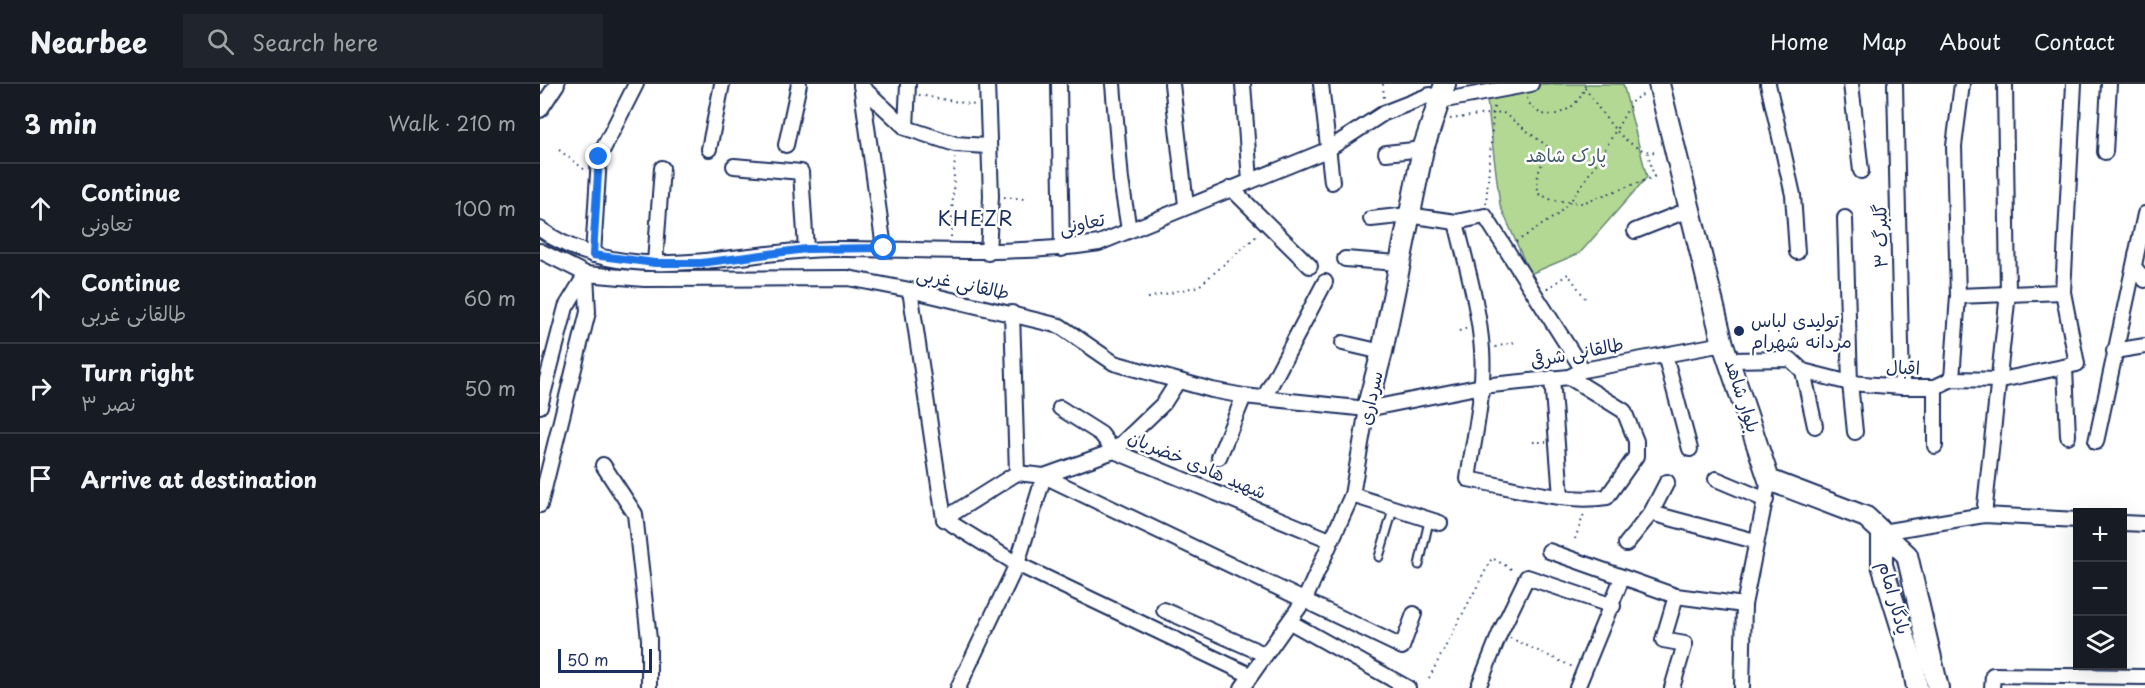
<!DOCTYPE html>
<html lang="en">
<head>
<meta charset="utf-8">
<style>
  body { margin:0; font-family:"Playpen Sans","Playpen Sans Arabic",sans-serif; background:#20242c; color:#f1f3f6 }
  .controls { position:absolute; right:18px; bottom:18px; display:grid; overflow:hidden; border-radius:0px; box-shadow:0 6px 24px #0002 }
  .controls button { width:54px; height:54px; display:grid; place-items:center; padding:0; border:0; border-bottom:2px solid #363941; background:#171b24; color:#f1f3f6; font:30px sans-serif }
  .scale { position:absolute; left:18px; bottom:15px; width:94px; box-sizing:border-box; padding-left:6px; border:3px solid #1b2f5e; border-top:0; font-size:16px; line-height:21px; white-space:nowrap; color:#1b2f5e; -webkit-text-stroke:4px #fff; paint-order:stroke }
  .stop { position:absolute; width:18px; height:18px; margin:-14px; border:4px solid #1a73e8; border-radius:50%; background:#fff }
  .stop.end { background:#1a73e8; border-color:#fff; box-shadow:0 2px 6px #0008 }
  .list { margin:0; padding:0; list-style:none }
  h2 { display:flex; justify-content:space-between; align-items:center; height:78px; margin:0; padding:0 24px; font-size:26px }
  h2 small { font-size:20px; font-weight:400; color:#9ea1a6 }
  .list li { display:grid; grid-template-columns:39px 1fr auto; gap:18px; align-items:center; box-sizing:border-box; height:90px; padding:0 24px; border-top:2px solid #363941 }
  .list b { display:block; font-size:22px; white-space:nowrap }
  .list p { margin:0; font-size:20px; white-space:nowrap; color:#9ea1a6 }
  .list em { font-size:20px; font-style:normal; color:#9ea1a6 }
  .icon { flex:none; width:33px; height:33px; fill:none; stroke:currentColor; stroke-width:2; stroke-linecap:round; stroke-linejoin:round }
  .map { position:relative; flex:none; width:1605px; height:604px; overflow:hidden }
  header { display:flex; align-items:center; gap:36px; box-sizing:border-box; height:84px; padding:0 30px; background:#171b24; border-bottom:2px solid #363941 }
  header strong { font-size:28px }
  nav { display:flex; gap:33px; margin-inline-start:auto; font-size:21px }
  .search { width:420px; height:54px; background:#20242c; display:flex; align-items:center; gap:15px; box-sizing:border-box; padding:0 21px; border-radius:0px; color:#9ea1a6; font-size:22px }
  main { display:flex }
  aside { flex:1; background:#171b24 }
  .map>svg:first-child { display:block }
  .green { fill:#b3d893; stroke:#678478; stroke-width:1.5 }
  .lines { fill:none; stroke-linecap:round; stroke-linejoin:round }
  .service-casing { stroke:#1b2f5e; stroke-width:11 }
  .minor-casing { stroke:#1b2f5e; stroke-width:18 }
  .secondary-casing { stroke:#1b2f5e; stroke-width:24 }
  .path { stroke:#1b2f5e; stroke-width:2; stroke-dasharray:1.5 4.5; stroke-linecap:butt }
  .service { stroke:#fff; stroke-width:7 }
  .minor { stroke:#fff; stroke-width:14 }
  .secondary { stroke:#fff; stroke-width:20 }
  .route { stroke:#1a73e8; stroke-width:8 }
  .poi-dot { fill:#1b2f5e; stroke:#fff; stroke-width:2 }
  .labels { text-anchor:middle; stroke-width:5; stroke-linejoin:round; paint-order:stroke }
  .park-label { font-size:18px; fill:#41596b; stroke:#fff }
  .street-label { font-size:18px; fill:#1b2f5e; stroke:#fff }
  .poi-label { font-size:18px; fill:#1b2f5e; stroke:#fff; text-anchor:start }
  .neighbourhood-label { font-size:20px; letter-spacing:1.5px; fill:#1b2f5e; stroke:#fff }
</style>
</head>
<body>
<header>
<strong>Nearbee</strong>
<div class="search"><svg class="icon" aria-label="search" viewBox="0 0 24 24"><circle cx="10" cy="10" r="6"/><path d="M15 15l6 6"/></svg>Search here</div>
<nav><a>Home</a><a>Map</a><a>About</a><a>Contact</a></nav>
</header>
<main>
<aside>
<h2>3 min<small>Walk · 210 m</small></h2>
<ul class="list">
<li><svg class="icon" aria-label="ahead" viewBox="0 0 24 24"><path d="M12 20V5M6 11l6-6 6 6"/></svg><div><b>Continue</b><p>تعاونی</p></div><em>100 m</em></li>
<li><svg class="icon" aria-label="ahead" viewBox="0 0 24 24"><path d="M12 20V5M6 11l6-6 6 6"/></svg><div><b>Continue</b><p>طالقانی غربی</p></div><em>60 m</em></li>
<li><svg class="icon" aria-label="right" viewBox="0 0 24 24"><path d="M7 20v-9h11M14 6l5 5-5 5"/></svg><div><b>Turn right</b><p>نصر ۳</p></div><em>50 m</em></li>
<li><svg class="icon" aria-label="arrive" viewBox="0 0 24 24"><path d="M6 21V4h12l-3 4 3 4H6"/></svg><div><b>Arrive at destination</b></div></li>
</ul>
</aside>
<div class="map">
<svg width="1605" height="604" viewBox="0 0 1605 604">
  <rect width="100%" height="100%" fill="#fff"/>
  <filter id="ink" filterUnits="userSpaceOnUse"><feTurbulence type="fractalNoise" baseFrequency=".0167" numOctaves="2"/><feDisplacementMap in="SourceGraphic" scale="12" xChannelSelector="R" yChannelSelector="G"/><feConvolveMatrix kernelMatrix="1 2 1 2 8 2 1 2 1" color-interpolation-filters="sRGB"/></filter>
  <g filter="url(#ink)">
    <!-- green -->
    <polygon class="green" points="945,0 1083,0 1107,93 1040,169 990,190 960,121"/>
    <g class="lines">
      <defs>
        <g id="service">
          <polyline points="839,473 853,426"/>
          <polyline points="879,481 889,437"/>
        </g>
        <g id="minor">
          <polyline points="321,0 344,164"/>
          <polyline points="447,0 451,112 448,169"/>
          <polyline points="519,0 522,165"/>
          <polyline points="573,0 581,96 589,146"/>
          <polyline points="632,0 646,121"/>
          <polyline points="703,0 710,97"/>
          <polyline points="781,0 792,98"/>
          <polyline points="1228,0 1253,111 1257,168"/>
          <polyline points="1311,0 1321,87"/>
          <polyline points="1355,0 1362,303"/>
          <polyline points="321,2 366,44 415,60 447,62"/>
          <polyline points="0,26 17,0"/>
          <polyline points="366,44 368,0"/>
          <polyline points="246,61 259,0"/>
          <polyline points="169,65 182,0"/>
          <polyline points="1565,68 1569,0"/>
          <polyline points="846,69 883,65"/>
          <polyline points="194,82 261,88 266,165"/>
          <polyline points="691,104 770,182"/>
          <polyline points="1305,134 1310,299 1315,348"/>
          <polyline points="831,135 868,131 916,138 945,132 1043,286"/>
          <path d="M916,138C926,180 939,223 942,266C945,308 934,353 928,395C973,403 1022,420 1067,413L1096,372V357L1084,327L1029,293"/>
          <path d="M0,145C86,207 196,166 292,165C381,164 470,173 559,159L787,66L844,29L890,11L900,17L991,0"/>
          <polyline points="1095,147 1151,125"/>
          <polyline points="0,167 46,190 104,195 308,194 370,206 520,242 574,279 672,306 704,312 827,325 942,302 1029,293 1043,286 1183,260"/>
          <polyline points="53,171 59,73 96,0"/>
          <polyline points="805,175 858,179"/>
          <polyline points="115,179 122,84"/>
          <polyline points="1594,183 1605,196"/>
          <polyline points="370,206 404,435 477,480 710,591"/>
          <polyline points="1418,212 1523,208"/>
          <polyline points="472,229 477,389 504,392 862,563 874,530"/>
          <polyline points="803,259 842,268"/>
          <polyline points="1574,267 1605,262"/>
          <polyline points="1125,271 1150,365"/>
          <polyline points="1191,276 1250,275 1263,287 1310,299 1362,303 1395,303 1412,295 1461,296 1537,280 1523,208 1534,0"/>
          <polyline points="1525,284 1528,352"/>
          <polyline points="1263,287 1275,342"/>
          <polyline points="1012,294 1021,413"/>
          <polyline points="1412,295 1418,212 1414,62 1422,0"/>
          <polyline points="725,312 785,198"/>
          <polyline points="0,322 26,223 46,190"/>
          <polyline points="520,324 561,350 574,367 790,456"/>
          <polyline points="1556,358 1605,130"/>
          <polyline points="1395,362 1395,303"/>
          <polyline points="679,373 704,312"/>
          <polyline points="63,381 95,430 109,555 109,604"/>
          <polyline points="504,392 574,367 624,319 638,297"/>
          <polyline points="1176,395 1226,416"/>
          <polyline points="812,411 900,439"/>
          <polyline points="0,421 48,228 46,190"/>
          <polyline points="1111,429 1215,457"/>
          <polyline points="1444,431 1468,209 1465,0"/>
          <polyline points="404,435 477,389"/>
          <polyline points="1582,439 1605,440"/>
          <polyline points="1342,448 1444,431 1538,436"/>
          <polyline points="1086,460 1111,429 1127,398"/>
          <polyline points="1009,467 1136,512 1204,521"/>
          <polyline points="624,526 724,570"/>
          <polyline points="750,538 868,604"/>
          <polyline points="418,604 477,480 504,392"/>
          <polyline points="702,604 765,515 812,411 827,325"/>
          <polyline points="938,604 960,549 987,493 1073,522"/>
          <polyline points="1037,604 1082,494"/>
          <polyline points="1132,604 1145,560 1123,556 1136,512"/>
          <polyline points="1202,604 1204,521 1229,396"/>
          <polyline points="1452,604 1453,591 1605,593"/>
        </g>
        <g id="secondary">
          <polyline points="1119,0 1183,260 1229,396 1326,433 1367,471 1398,604"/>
          <polyline points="827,325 842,268 883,65 905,0"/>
          <polyline points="1342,448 1342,481 1372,577 1377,604"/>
        </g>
      </defs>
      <!-- service casing -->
      <use href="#service" class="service-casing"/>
      <!-- minor casing -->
      <use href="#minor" class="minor-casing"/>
      <!-- secondary casing -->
      <use href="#secondary" class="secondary-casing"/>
      <!-- path -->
      <g class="path">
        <polyline points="843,0 844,15"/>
        <path d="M1045,4C1061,27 1086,71 1118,68"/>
        <polyline points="379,11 435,21"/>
        <path d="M987,14C998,46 1042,27 1045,0"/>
        <path d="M910,35L962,28L1011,65C1001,80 994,91 999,110L1012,116L1030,118L1060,74L1093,16L1104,10"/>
        <polyline points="19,66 45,86"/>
        <polyline points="464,113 486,115"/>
        <polyline points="946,120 954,21"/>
        <polyline points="411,153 415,71"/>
        <polyline points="976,158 1017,131 1030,118 1042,119 1114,93 1108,69"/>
        <polyline points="1007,205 1028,190 1045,214"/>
        <polyline points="608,214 659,202 719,150"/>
        <polyline points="919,247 928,244"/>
        <polyline points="955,263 976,258"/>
        <polyline points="993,358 1006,358"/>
        <polyline points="1035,455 1045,427"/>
        <polyline points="970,554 1033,583"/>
        <polyline points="889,594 952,474 975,487"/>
      </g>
      <!-- service -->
      <use href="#service" class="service"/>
      <!-- minor -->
      <use href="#minor" class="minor"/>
      <!-- secondary -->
      <use href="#secondary" class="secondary"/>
    </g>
  </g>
  <g class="lines" filter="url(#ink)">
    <!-- route -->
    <polyline class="route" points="59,73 53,171 115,179 161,179 266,165 344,164"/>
  </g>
  <!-- markers -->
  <circle class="poi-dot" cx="1199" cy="247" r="6"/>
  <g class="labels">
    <!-- park labels -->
    <g class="park-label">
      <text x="1026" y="78">پارک شاهد</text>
    </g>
    <!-- street labels -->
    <g class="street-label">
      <text transform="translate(542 140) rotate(-12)" y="6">تعاونی</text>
      <text transform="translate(1341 152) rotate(-91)" y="6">گلبرگ ۳</text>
      <text transform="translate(423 200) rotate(12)" y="6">طالقانی غربی</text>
      <text transform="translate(1037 269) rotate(-11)" y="6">طالقانی شرقی</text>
      <text transform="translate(1363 284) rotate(2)" y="6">اقبال</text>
      <text transform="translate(1202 312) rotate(72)" y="6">بلوار شاهد</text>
      <text transform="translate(831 314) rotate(-77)" y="6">سرداری</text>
      <text transform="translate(657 381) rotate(23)" y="6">شهید هادی خضریان</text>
      <text transform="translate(1354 514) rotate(75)" y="6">یادگار امام</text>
    </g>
    <!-- poi labels -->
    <g class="poi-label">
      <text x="1211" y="243">تولیدی لباس<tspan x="1211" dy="21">مردانه شهرام</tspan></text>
    </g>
    <!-- neighbourhood labels -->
    <g class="neighbourhood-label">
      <text x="436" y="142">KHEZR</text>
    </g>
  </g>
</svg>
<div class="controls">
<button>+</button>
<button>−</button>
<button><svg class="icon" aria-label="layers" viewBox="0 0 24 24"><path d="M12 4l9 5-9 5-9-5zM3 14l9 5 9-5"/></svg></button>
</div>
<div class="scale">50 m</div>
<div class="stop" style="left:344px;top:164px"></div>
<div class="stop end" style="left:59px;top:73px"></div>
</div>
</main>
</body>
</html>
